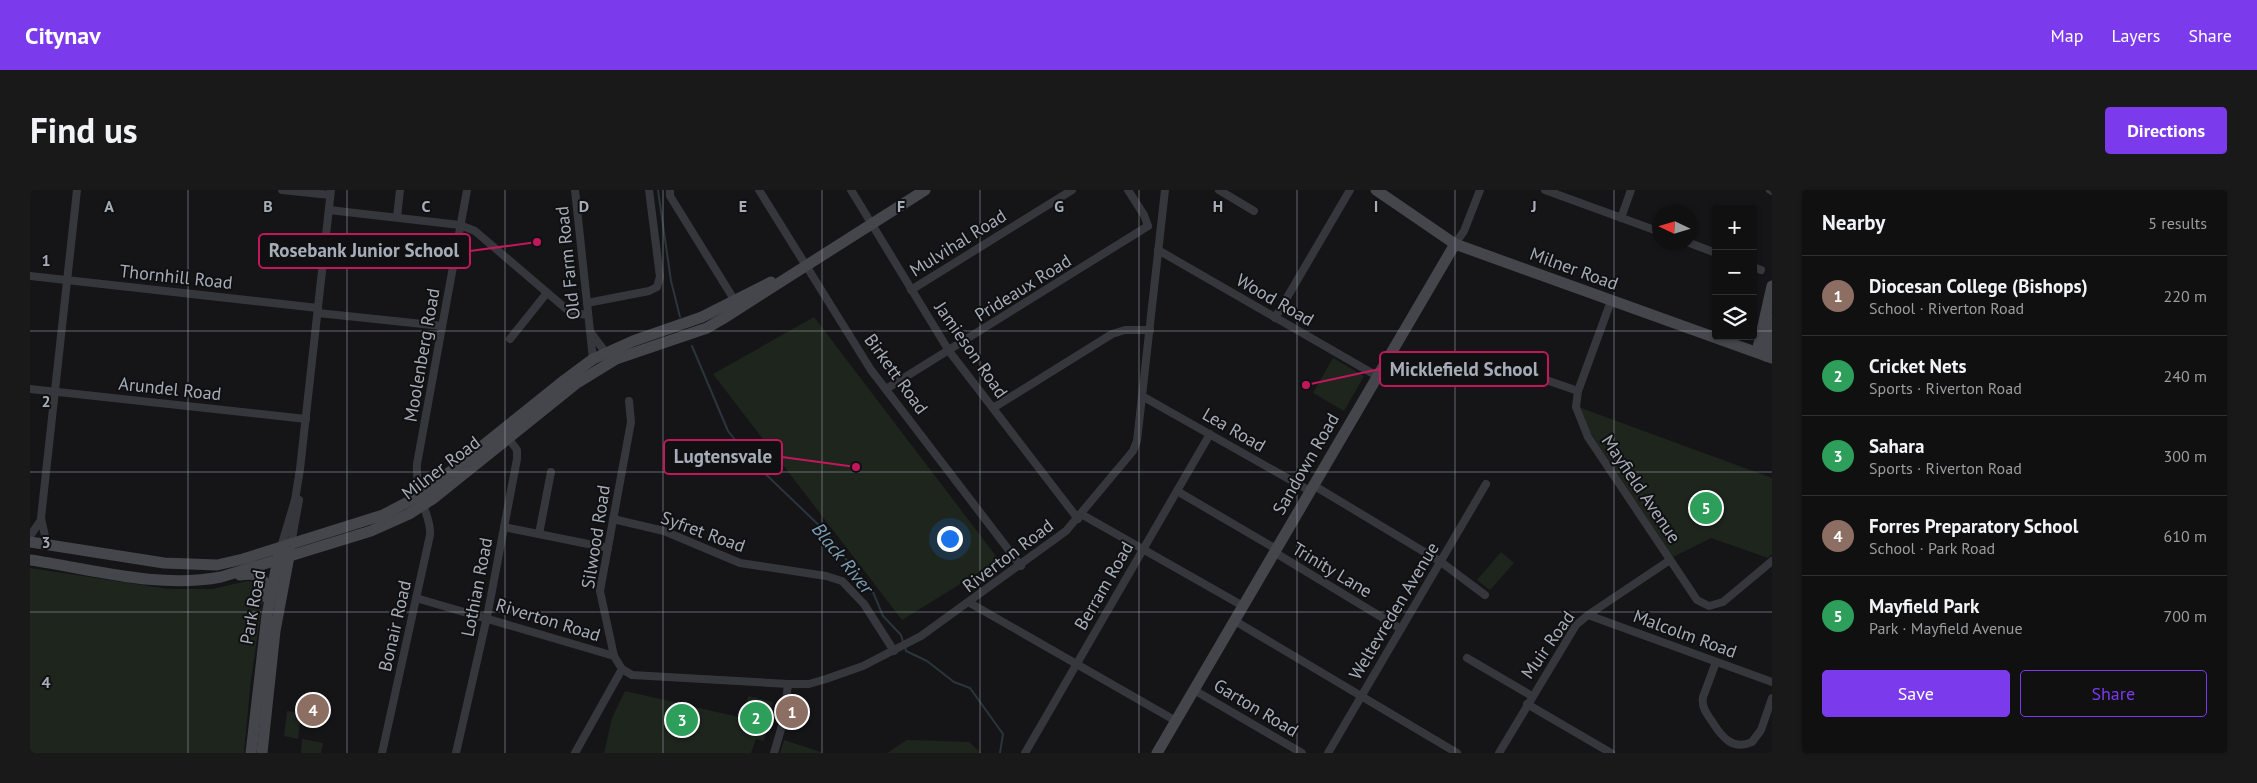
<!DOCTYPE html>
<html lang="en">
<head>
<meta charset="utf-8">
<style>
  body { margin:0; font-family:"PT Sans",sans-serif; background:#19191a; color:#f1f3f6 }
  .controls { position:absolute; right:15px; top:15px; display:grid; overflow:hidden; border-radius:5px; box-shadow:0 1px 4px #0004 }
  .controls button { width:45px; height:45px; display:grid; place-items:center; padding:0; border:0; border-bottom:1px solid #303031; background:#101011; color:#f1f3f6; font:25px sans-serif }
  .compass { position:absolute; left:1622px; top:15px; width:45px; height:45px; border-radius:50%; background:#101011; box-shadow:0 1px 4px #0004; rotate:274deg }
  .you { position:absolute; left:919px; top:348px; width:18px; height:18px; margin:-12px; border:4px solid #fff; border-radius:50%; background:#1a73e8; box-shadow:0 0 0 8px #1a73e833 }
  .badge { display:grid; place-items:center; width:32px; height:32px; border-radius:50%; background:#7c3aed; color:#fff; font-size:16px; font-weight:700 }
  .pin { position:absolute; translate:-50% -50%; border:2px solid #fff; box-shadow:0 1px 5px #0006 }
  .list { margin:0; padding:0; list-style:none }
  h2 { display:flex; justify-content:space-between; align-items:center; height:65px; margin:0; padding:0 20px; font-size:21px }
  h2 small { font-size:16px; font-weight:400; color:#9c9d9f }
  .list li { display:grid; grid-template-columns:32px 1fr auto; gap:15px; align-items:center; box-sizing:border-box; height:80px; padding:0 20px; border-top:1px solid #303031 }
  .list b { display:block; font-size:19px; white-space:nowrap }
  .list p { margin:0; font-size:16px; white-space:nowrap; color:#9c9d9f }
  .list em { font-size:16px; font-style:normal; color:#9c9d9f }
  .actions { display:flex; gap:10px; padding:15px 20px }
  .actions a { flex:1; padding:11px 0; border:1px solid #7c3aed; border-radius:5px; text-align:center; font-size:18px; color:#7c3aed }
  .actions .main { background:#7c3aed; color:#fff }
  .icon { flex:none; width:28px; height:28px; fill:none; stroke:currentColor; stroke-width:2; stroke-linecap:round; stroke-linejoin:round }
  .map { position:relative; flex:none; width:1742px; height:563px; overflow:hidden; border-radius:5px }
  header { display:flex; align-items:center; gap:30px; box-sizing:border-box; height:70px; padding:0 25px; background:#7c3aed; color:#fff }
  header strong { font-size:24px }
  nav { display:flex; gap:28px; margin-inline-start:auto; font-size:18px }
  .intro { display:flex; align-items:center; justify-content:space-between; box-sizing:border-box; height:120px; padding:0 30px }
  h1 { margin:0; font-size:35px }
  .button { padding:12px 22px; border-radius:5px; background:#7c3aed; color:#fff; font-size:18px; font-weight:700 }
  main { display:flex; gap:30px; padding:0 30px }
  aside { flex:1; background:#101011; border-radius:5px; box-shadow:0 1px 4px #0004 }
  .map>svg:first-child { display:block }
  .green { fill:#1d251d }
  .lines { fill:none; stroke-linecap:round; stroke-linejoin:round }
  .stream { stroke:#2a353c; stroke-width:2 }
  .street { stroke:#36373c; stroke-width:8 }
  .secondary { stroke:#44464c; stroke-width:11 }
  .grid { fill:none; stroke:#a6adb8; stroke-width:1; stroke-opacity:0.55 }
  .labels { text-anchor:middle; stroke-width:4; stroke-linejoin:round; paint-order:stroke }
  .street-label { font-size:18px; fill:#a6adb8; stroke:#101012 }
  .water-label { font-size:19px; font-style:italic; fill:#7b9db5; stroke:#101012 }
  .grid-label { font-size:16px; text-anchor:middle; font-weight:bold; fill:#a6adb8; stroke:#101012; stroke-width:4; stroke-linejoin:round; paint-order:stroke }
  .leader { fill:none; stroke:#c2185b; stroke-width:2 }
  .callout-dot { fill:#c2185b; stroke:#101012; stroke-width:2 }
  .callout { fill:#101012; stroke:#c2185b; stroke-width:2 }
  .callout-label { font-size:19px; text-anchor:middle; font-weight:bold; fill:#a6adb8 }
</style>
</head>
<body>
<header>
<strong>Citynav</strong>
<nav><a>Map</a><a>Layers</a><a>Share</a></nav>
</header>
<div class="intro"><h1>Find us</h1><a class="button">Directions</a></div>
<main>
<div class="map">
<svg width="1742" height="563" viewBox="0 0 1742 563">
  <rect width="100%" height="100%" fill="#151517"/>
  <!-- green -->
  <g class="green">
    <polygon points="784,127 969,370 872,430 683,184"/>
    <polygon points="1303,168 1334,186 1314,221 1283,203"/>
    <polygon points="1551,218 1742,288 1742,364 1738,368 1681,348 1643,367 1560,242"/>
    <polygon points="1471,362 1484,373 1460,400 1447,390"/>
    <polygon points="0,378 139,399 182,399 217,391 223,392 231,398 233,409 221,490 214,563 0,563"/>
    <polygon points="595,501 713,528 718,506 743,512 734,551 726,549 721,563 574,563 582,528"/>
    <polygon points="257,521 271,523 268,549 254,546"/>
    <polygon points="272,549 293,553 291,563 271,563"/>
    <polygon points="754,550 791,562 791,563 750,563"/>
    <polygon points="877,550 939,552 951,563 857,563"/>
  </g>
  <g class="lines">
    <!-- stream -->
    <g class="stream">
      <polyline points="628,0 641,91 650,127"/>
      <polyline points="662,156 698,241 722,271 797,343 829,387 843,402 853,426 871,445 873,452"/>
      <polyline points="875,456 876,461 897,471 924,492 940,498 973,544 970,563"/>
    </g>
    <!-- street -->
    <g class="street">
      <polyline points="252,0 300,5"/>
      <polyline points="545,0 563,169"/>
      <polyline points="640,0 640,6 705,111"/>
      <polyline points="729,0 841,180 991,376"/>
      <polyline points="821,0 919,161 1048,329"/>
      <polyline points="1098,0 1114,25 1118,36"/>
      <polyline points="1189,0 1224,21"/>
      <polyline points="1515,0 1630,42"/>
      <polyline points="1740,0 1742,1"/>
      <polyline points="299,20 430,35 445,41 541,123 558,125"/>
      <polyline points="367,27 370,0"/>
      <polyline points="1591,28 1601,0"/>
      <polyline points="1657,52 1686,63"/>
      <polyline points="1425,54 1434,41 1450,0"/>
      <polyline points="1128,60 1347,186"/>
      <polyline points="1723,77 1731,80"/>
      <polyline points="0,86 288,118"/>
      <polyline points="881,100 1042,0"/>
      <polyline points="1581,111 1548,201 1546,217 1558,247 1667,410 1679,416 1693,412 1742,371"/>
      <polyline points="557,113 619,101 627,97 630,87 619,0"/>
      <polyline points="288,123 412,136"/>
      <polyline points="1245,128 1320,0"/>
      <polyline points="561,143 576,163"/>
      <polyline points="480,149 516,104"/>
      <polyline points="1496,183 1548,201"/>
      <polyline points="0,199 276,229"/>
      <polyline points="856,199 1118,36"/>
      <polyline points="1112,206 1280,301"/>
      <polyline points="599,211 601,232 570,401 584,466 592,479 602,485 758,494 779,494 796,489 833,476 891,446 1036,341 1103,261 1107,251 1135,0"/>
      <polyline points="963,218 1082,144 1095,140 1120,140"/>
      <polyline points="1283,295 1411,372 1455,405"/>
      <polyline points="1147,301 1246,359"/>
      <polyline points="1051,324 1213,416"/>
      <polyline points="583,329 634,341 710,373 796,386 812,391 834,414 864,461"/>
      <polyline points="474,337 578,358"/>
      <polyline points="509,344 521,282"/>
      <polyline points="0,346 11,330"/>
      <polyline points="261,354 269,310"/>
      <polyline points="17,355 11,328 47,0"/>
      <polyline points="251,357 265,310 270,279 301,0"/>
      <polyline points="1244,362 1371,439"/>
      <polyline points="386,408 584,466"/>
      <polyline points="940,413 1146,531"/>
      <polyline points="1558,425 1742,492"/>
      <polyline points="1205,431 1427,563"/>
      <polyline points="1437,468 1502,506"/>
      <path d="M1686,472L1673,507C1671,518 1678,525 1683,533C1692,547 1703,561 1722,552L1731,540L1742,508"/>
      <polyline points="1164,500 1272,563"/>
      <polyline points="1497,514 1581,563"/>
      <path d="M352,563L400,345C401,335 397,327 394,317C390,304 386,287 387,274L437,0"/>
      <polyline points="426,563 457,427 487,269 487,260 476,245"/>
      <polyline points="545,563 592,479"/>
      <polyline points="744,563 754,529 758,494"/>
      <polyline points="995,563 1180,244"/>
      <polyline points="1298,563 1456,294"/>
      <polyline points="1469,563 1546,435 1558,425 1640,370"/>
    </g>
    <!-- secondary -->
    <g class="secondary">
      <polyline points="1346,0 1425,54 1742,168"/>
      <polyline points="1727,162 1742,96"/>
      <polyline points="1736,166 1742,128"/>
      <polyline points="0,352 134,373 187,375 213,369 353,325 391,305 532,192 563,169 603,151 672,127 741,92"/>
      <path d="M0,370C62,379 128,399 191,387L341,341L379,324L404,308L547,193L586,169L677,138L694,128L895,0"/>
      <path d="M210,385C230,382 237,388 237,408"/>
      <polyline points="221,563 237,425 249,364"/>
      <polyline points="232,563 245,441 260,361"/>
      <polyline points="1127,563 1425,54"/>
    </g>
  </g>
  <!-- grid -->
  <path class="grid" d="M158,0V563M317,0V563M475,0V563M633,0V563M792,0V563M950,0V563M1109,0V563M1267,0V563M1425,0V563M1584,0V563M0,141H1686M1723,141H1742M0,282H1742M0,422H1742"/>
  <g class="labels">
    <!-- street labels -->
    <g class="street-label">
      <text transform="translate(928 53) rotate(-32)" y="6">Mulvihal Road</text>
      <text transform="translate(538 73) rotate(-96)" y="6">Old Farm Road</text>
      <text transform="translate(1544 79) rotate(20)" y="6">Milner Road</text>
      <text transform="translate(146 87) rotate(6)" y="6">Thornhill Road</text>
      <text transform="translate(993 98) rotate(-32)" y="6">Prideaux Road</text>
      <text transform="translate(1245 110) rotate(30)" y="6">Wood Road</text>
      <text transform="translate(941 160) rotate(55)" y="6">Jamieson Road</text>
      <text transform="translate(392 165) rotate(-80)" y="6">Moolenberg Road</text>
      <text transform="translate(866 184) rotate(54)" y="6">Birkett Road</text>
      <text transform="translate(140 199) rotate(6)" y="6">Arundel Road</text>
      <text transform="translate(1204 240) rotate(30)" y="6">Lea Road</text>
      <text transform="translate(1276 274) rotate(-60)" y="6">Sandown Road</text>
      <text transform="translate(411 278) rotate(-37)" y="6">Milner Road</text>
      <text transform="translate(1611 299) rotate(56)" y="6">Mayfield Avenue</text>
      <text transform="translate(673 342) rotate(20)" y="6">Syfret Road</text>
      <text transform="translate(566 347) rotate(-81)" y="6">Silwood Road</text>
      <text transform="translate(978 366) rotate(-37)" y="6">Riverton Road</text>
      <text transform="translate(1302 380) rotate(31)" y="6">Trinity Lane</text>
      <text transform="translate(1074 396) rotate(-60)" y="6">Berram Road</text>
      <text transform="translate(447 397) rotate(-79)" y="6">Lothian Road</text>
      <text transform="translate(223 417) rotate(-80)" y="6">Park Road</text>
      <text transform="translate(1364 421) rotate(-59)" y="6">Weltevreden Avenue</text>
      <text transform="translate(518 430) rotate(17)" y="6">Riverton Road</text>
      <text transform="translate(365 436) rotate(-77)" y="6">Bonair Road</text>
      <text transform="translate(1655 444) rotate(20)" y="6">Malcolm Road</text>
      <text transform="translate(1518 455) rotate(-55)" y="6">Muir Road</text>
      <text transform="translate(1226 518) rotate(31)" y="6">Garton Road</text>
    </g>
    <!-- water labels -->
    <g class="water-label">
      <text transform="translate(813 368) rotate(51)" y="7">Black River</text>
    </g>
  </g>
  <g class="grid-label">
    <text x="79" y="22">A</text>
    <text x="238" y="22">B</text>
    <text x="396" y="22">C</text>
    <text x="554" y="22">D</text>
    <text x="713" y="22">E</text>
    <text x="871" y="22">F</text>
    <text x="1029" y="22">G</text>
    <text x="1188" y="22">H</text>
    <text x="1346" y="22">I</text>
    <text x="1504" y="22">J</text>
    <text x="16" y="76">1</text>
    <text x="16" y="217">2</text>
    <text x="16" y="358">3</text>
    <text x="16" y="498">4</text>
  </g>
  <!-- callouts -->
  <path class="leader" d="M507 52L440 61M1276 195L1350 179M826 277L752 267"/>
  <g class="callout-dot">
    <circle cx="507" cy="52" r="5"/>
    <circle cx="1276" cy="195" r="5"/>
    <circle cx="826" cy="277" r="5"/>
  </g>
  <g class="callout">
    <rect x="229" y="44" width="211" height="34" rx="5"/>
    <rect x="1350" y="162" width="168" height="34" rx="5"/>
    <rect x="634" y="250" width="118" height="34" rx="5"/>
  </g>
  <g class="callout-label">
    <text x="334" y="67">Rosebank Junior School</text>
    <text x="1434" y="186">Micklefield School</text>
    <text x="693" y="273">Lugtensvale</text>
  </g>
</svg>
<div class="controls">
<button>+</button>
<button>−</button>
<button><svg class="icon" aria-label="layers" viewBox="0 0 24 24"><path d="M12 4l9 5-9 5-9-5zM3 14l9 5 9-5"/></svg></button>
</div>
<svg class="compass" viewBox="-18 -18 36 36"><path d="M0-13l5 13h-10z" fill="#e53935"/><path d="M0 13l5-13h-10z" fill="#9c9d9f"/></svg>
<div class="you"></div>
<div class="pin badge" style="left:762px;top:522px;background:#8d6e63">1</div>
<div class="pin badge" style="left:726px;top:528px;background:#2e9e5b">2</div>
<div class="pin badge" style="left:652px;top:530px;background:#2e9e5b">3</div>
<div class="pin badge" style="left:283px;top:520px;background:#8d6e63">4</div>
<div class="pin badge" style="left:1676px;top:318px;background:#2e9e5b">5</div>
</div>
<aside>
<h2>Nearby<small>5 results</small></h2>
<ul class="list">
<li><span class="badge" style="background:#8d6e63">1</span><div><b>Diocesan College (Bishops)</b><p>School · Riverton Road</p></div><em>220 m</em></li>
<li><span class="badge" style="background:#2e9e5b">2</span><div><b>Cricket Nets</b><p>Sports · Riverton Road</p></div><em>240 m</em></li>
<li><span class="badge" style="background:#2e9e5b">3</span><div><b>Sahara</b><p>Sports · Riverton Road</p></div><em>300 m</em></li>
<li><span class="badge" style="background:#8d6e63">4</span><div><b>Forres Preparatory School</b><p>School · Park Road</p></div><em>610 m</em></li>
<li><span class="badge" style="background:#2e9e5b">5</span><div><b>Mayfield Park</b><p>Park · Mayfield Avenue</p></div><em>700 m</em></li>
</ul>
<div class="actions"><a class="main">Save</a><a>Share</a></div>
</aside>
</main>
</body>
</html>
